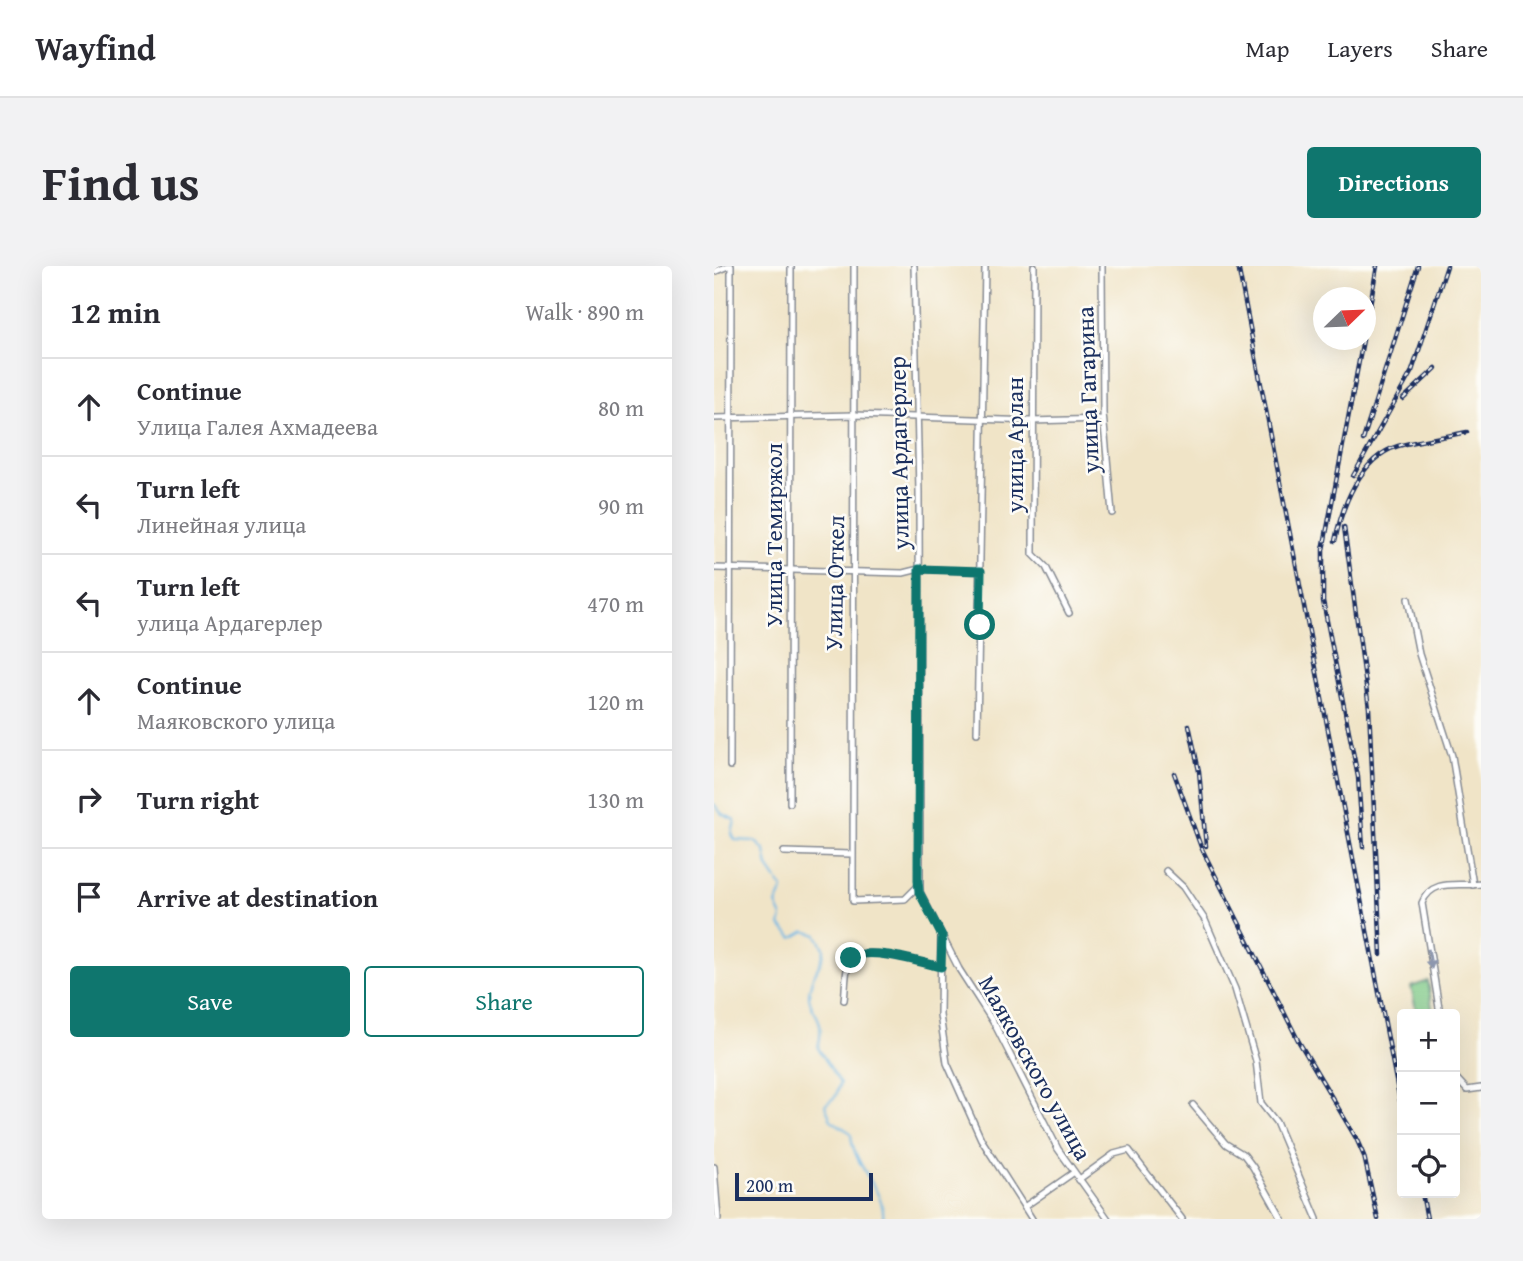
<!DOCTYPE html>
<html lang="en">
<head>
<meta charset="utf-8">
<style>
  body { margin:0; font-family:"Gentium Book Plus",serif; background:#f2f2f3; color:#2b2b33 }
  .controls { position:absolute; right:21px; bottom:21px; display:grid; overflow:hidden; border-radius:7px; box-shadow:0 7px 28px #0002 }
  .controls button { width:63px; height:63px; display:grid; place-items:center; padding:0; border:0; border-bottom:2px solid #e1e1e2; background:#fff; color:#2b2b33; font:35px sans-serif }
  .compass { position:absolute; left:599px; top:21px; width:63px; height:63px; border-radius:50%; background:#fff; box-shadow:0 7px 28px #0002; rotate:67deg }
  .scale { position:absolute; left:21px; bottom:18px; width:138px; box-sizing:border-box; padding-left:7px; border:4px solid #1b2f5e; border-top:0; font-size:19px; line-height:24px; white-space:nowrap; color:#1b2f5e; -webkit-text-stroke:5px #fdfcf7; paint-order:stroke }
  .stop { position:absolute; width:21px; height:21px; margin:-16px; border:5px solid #0f766e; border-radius:50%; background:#fff }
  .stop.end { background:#0f766e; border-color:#fff; box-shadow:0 2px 7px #0008 }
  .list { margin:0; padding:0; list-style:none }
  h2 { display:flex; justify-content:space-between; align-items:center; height:91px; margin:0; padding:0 28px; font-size:30px }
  h2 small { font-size:23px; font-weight:400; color:#7c7c81 }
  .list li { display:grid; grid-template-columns:46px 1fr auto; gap:21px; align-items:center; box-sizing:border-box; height:98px; padding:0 28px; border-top:2px solid #e1e1e2 }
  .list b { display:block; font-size:26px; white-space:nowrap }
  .list p { margin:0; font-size:23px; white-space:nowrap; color:#7c7c81 }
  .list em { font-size:23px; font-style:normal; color:#7c7c81 }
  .actions { display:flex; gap:14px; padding:21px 28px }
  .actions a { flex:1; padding:16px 0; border:2px solid #0f766e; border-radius:7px; text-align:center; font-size:24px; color:#0f766e }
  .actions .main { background:#0f766e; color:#fff }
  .icon { flex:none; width:38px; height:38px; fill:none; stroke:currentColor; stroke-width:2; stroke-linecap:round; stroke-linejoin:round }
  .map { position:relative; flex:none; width:767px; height:953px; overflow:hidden; border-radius:7px }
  header { display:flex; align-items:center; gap:42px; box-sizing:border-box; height:98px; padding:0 35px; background:#fff; border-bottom:2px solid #e1e1e2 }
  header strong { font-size:33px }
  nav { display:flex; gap:38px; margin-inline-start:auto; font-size:24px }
  .intro { display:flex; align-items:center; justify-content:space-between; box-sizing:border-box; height:168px; padding:0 42px }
  h1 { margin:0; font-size:49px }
  .button { padding:18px 32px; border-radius:7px; background:#0f766e; color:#fff; font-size:24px; font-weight:700 }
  main { display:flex; gap:42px; padding:0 42px }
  aside { flex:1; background:#fff; border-radius:7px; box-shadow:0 7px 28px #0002 }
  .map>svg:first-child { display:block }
  .green { fill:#7ec986; stroke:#4c7c72; stroke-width:2 }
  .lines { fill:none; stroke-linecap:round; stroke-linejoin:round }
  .stream { stroke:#6cb6e5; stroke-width:2 }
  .minor-casing { stroke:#868a92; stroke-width:8 }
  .minor { stroke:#fff; stroke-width:5 }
  .rail-casing { stroke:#1b2f5e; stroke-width:4.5 }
  .rail { stroke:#fdfcf7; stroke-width:2; stroke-dasharray:5; stroke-linecap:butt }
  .oneway { fill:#8d97ae }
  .route { stroke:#0f766e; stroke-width:9 }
  .labels { text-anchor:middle; stroke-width:5; stroke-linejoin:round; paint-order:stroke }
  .street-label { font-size:24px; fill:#1b2f5e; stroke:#fdfcf7 }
</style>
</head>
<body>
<header>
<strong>Wayfind</strong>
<nav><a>Map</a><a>Layers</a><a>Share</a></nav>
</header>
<div class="intro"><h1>Find us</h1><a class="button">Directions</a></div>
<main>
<aside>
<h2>12 min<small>Walk · 890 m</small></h2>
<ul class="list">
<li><svg class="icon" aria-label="ahead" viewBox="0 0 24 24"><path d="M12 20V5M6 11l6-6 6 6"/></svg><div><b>Continue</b><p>Улица Галея Ахмадеева</p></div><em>80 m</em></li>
<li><svg class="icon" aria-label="left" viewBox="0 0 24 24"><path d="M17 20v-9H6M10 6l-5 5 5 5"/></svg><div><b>Turn left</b><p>Линейная улица</p></div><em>90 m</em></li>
<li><svg class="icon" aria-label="left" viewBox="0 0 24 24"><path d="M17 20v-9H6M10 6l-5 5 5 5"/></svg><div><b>Turn left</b><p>улица Ардагерлер</p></div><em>470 m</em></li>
<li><svg class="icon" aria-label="ahead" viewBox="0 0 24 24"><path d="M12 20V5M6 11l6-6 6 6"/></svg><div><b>Continue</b><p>Маяковского улица</p></div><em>120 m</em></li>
<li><svg class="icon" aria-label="right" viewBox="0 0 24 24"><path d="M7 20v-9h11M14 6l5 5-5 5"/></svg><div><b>Turn right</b></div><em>130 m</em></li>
<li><svg class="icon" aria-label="arrive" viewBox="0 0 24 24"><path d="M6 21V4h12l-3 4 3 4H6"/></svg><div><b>Arrive at destination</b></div></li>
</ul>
<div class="actions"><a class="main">Save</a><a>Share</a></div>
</aside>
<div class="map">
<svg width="767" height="953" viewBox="0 0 767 953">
  <rect width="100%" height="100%" fill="#fdfcf7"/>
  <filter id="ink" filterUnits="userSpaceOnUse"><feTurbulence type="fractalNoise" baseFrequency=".0143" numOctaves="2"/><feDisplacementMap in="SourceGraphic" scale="14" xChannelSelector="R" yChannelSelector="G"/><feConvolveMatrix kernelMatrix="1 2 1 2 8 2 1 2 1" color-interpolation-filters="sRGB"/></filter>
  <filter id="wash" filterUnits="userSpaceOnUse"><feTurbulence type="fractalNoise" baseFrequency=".00686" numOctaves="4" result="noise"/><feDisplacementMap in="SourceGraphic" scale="28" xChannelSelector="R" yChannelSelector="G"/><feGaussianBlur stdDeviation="1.57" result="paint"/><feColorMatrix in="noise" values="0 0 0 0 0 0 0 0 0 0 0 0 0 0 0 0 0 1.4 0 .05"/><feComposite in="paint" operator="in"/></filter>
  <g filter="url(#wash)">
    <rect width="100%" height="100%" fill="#f0e4c7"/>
    <!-- green -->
    <polygon class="green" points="714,715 719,748 703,748 697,721"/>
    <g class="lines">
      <!-- stream -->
      <path class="stream" d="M0,538L8,548L21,554L18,568L21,574L41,575L51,585L54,601L69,623L62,638L68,651L66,660L79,672L91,665L103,669L110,682C111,697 95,709 95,729C95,749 113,747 104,782L126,817L122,830L111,839L117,854L137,867C137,898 173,926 169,953"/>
    </g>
  </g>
  <g filter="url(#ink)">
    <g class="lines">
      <defs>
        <g id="minor">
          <polyline points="140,0 139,635 191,633 204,620"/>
          <polyline points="200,0 205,226 206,626 245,703 281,759 344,883 394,953"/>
          <polyline points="320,0 319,288 332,301 355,347"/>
          <polyline points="388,0 389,147 398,247"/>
          <polyline points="0,6 14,0"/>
          <polyline points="0,152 141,149 317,155 389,153"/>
          <polyline points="0,302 189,307 205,303 267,305"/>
          <polyline points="694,333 705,388 738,490 759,619"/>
          <polyline points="263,467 271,0"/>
          <polyline points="16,500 17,0"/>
          <polyline points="76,537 77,0"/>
          <polyline points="70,586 137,588"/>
          <polyline points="452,605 469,621 491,654 521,723 542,795 547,837 562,856 603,953"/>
          <polyline points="227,671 226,749 233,797 267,873 318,953"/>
          <path d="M130,734C132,723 130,699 139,691C151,680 211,697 227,701"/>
          <path d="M726,748L708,637C718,611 746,621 767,618"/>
          <polyline points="741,811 753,824 767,822"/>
          <polyline points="479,839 512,878 530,889 539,901 568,953"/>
          <polyline points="0,901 4,953"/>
          <polyline points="364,914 400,888 415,884 468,953"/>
          <polyline points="310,941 359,907"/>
        </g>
      </defs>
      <!-- minor casing -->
      <use href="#minor" class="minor-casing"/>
      <!-- minor -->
      <use href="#minor" class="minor"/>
      <defs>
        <g id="rail">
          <polyline points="524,0 688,845"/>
          <polyline points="652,61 663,0"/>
          <polyline points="649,74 609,284 609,335 644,511 649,581"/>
          <polyline points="689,133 722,102"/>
          <polyline points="649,174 704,0"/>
          <polyline points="639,210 698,105 733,0"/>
          <polyline points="630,261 655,442 667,689"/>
          <path d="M621,275C628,240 646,192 684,180C706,174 730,171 753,166"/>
          <polyline points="475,459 485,505 492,580"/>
          <polyline points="460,507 487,581 585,776 642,872 650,890 664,953"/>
          <polyline points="708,927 713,953"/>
        </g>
      </defs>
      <!-- rail casing -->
      <use href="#rail" class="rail-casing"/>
      <!-- rail -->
      <use href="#rail" class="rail"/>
    </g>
    <!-- one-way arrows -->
    <defs><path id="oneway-solid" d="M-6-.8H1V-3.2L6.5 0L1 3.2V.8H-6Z" transform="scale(1.75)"/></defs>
    <use class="oneway" href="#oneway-solid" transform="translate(716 693) rotate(80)"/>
  </g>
  <g class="lines" filter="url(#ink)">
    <!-- route -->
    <path class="route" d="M137,692C155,680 206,696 227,701L228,670L205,626L204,614L205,303L267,305L266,359"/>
  </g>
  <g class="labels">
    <!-- street labels -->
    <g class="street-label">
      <text transform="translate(374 124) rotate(-92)" y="8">улица Гагарина</text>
      <text transform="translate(301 179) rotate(-90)" y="8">улица Арлан</text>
      <text transform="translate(185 187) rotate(-91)" y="8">улица Ардагерлер</text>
      <text transform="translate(60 269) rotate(-90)" y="8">Улица Темиржол</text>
      <text transform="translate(121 317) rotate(-89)" y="8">Улица Откел</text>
      <text transform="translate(321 802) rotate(61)" y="8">Маяковского улица</text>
    </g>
  </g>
</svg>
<div class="controls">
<button>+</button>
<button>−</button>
<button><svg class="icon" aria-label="locate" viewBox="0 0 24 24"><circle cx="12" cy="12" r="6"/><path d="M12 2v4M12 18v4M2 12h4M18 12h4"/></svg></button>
</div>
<svg class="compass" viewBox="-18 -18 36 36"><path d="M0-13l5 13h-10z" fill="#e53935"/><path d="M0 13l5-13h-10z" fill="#7c7c81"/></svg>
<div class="scale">200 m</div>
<div class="stop" style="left:266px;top:359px"></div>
<div class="stop end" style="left:137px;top:692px"></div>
</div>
</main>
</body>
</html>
